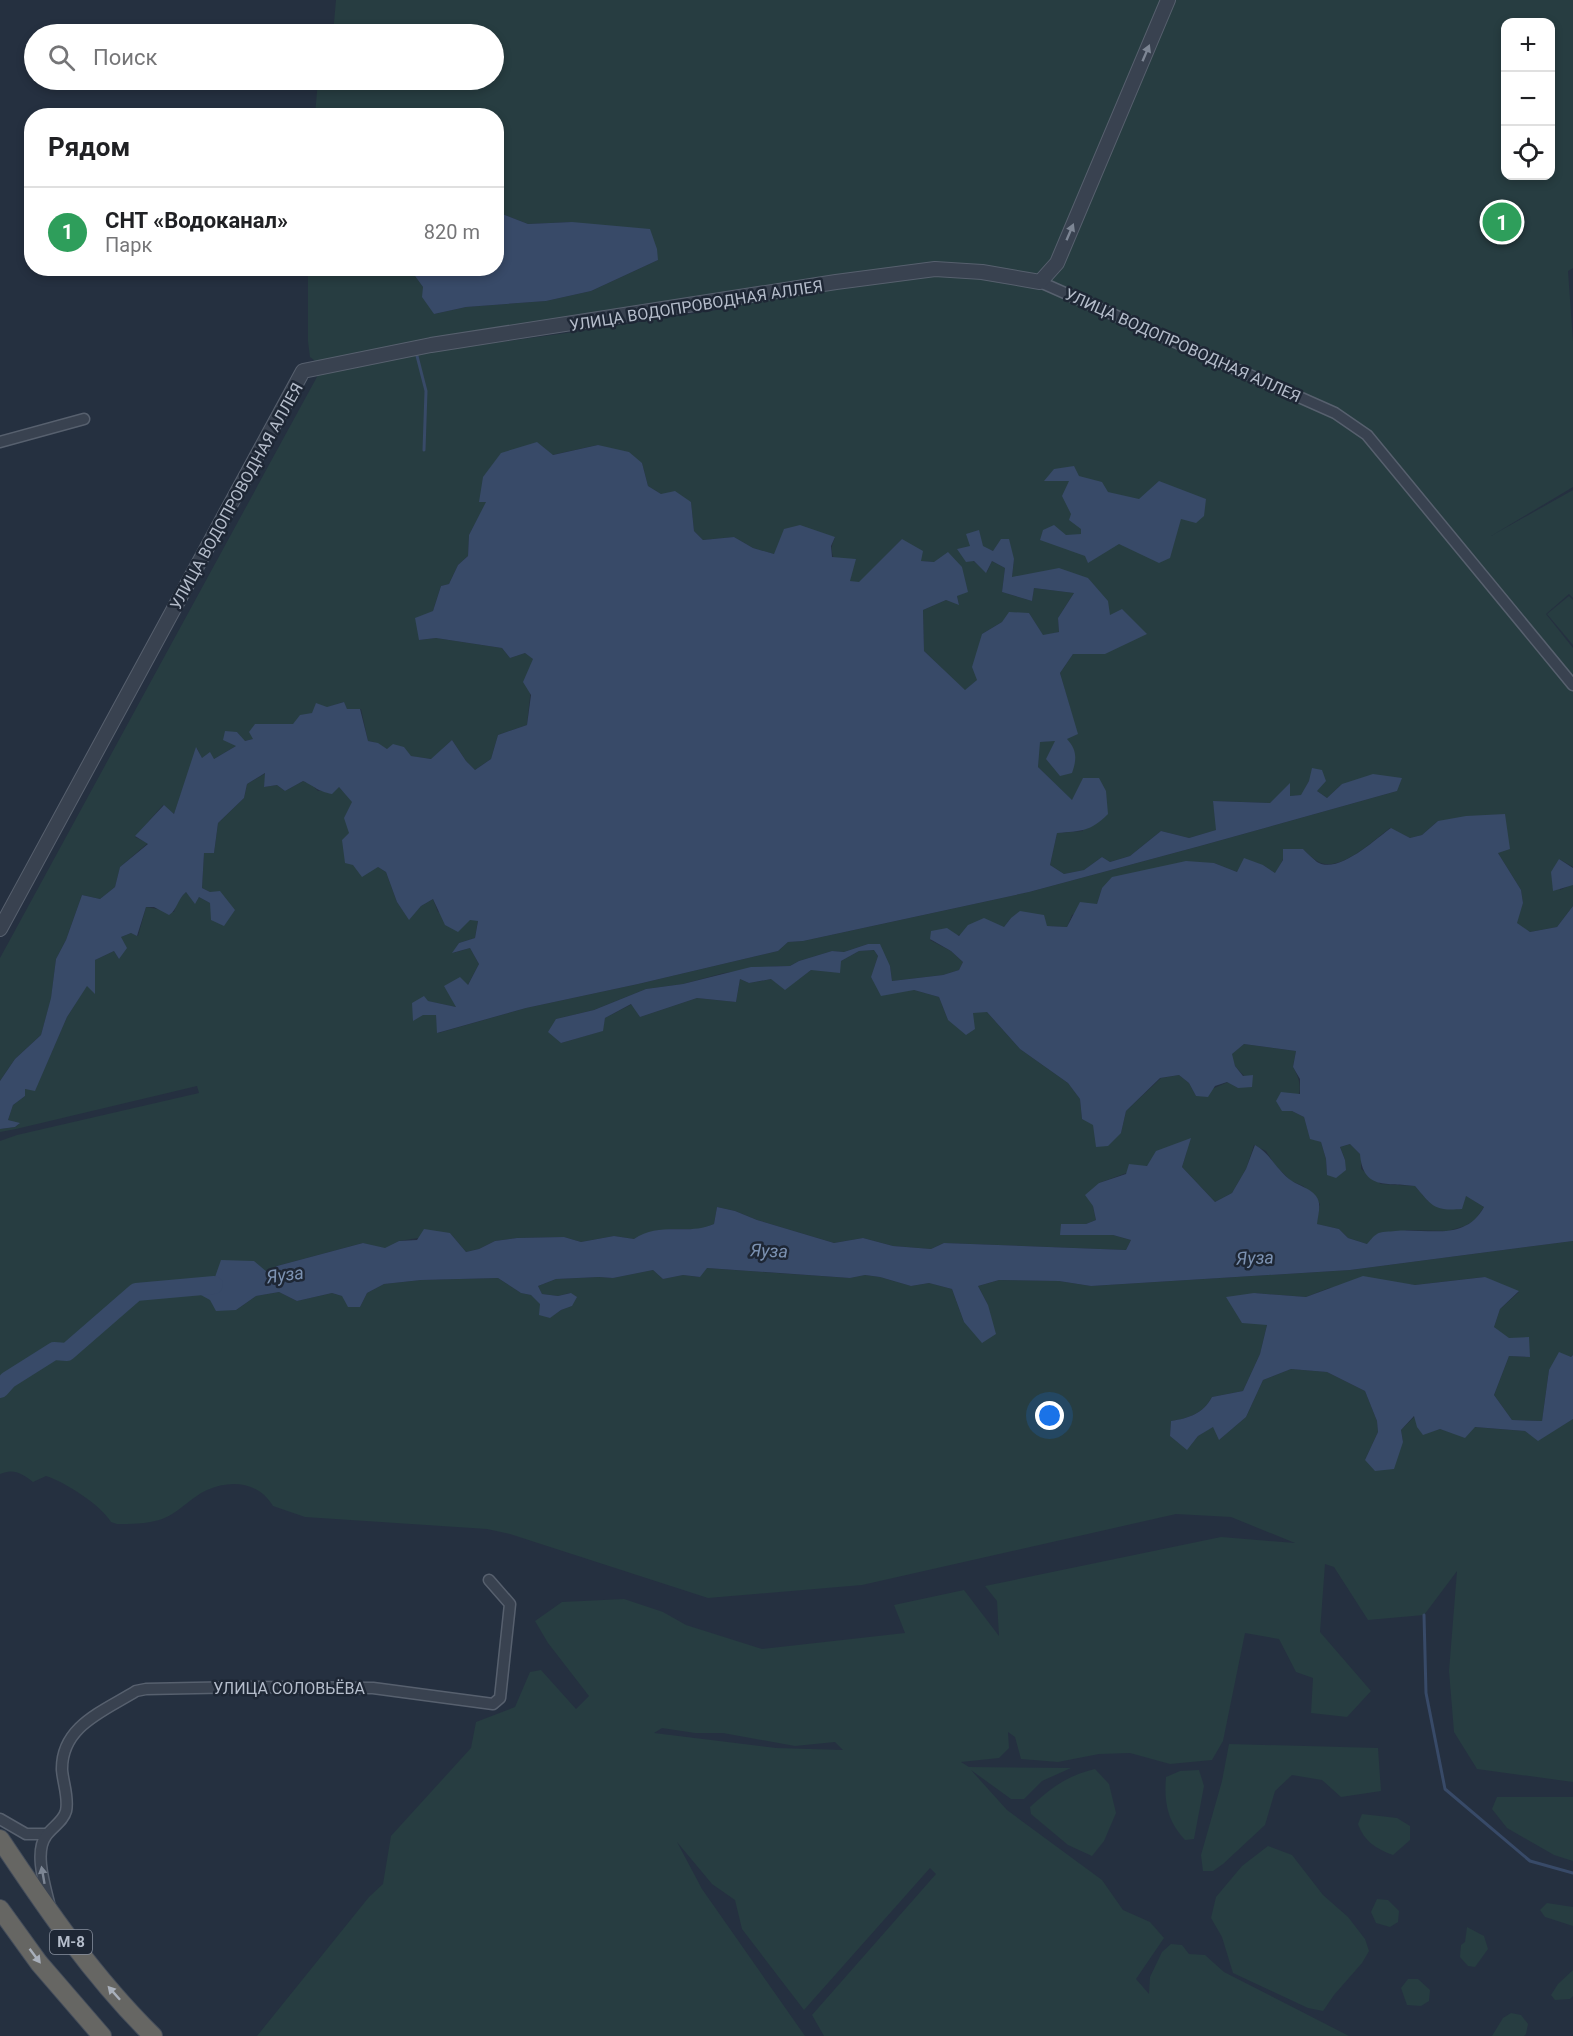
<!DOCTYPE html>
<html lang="ru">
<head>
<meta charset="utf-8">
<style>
  body { margin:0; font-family:Roboto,sans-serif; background:#f6f6f6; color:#202124 }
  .controls { position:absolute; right:18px; top:18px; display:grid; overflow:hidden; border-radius:12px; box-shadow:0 3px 9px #0003 }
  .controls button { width:54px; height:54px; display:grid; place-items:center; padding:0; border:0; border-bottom:2px solid #e0e0e0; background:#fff; color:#202124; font:30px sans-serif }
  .you { position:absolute; left:1050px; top:1416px; width:21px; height:21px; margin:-15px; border:4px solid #fff; border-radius:50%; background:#1a73e8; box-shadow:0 0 0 9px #1a73e833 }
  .badge { display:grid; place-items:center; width:39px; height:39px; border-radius:50%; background:#506284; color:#fff; font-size:20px; font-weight:700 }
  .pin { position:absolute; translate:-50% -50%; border:3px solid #fff; box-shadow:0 2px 6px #0006 }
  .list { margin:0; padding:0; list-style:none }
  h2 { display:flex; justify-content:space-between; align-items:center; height:78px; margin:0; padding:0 24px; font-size:26px }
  h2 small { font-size:20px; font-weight:400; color:#757577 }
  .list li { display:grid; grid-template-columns:39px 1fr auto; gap:18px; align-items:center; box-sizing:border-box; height:90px; padding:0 24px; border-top:2px solid #e0e0e0 }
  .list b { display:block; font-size:22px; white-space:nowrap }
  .list p { margin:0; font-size:20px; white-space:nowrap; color:#757577 }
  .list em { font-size:20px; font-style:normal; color:#757577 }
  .icon { flex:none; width:33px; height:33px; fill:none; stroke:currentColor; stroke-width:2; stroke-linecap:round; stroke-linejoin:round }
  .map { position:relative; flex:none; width:1573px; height:2036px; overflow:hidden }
  .search { position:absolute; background:#fff; box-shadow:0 3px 9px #0003; left:24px; top:24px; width:480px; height:66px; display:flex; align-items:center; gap:15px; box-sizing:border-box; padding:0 21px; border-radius:33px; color:#757577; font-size:22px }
  .panel { position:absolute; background:#fff; box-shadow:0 3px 9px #0003; left:24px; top:108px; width:480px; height:168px; border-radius:24px }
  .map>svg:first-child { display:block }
  .green { fill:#273d41; fill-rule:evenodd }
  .water { fill:#384a68 }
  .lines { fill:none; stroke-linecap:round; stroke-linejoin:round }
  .stream { stroke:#384a68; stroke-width:3 }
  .river { stroke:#384a68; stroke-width:18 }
  .minor-casing { stroke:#57606e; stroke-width:13 }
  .tertiary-casing { stroke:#57606e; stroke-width:16 }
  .trunk-casing { stroke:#444d5b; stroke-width:20 }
  .minor { stroke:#394250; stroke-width:10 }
  .tertiary { stroke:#394250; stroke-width:14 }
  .trunk { stroke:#666663; stroke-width:18 }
  .oneway { fill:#7d8694 }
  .oneway2 { fill:#a9b0bb }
  .labels { text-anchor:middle; stroke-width:5; stroke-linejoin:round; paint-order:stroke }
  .shield { fill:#1e2735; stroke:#88909e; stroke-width:1.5 }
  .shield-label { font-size:15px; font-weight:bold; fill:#b5bdcb }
  .street-label { font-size:16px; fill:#b5bdcb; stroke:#1e2735 }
  .water-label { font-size:18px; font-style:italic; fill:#7c92b2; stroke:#1e2735 }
</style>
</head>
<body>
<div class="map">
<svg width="1573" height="2036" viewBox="0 0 1573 2036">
  <rect width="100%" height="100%" fill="#253040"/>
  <!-- green -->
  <g class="green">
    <path d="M336,0H1573V268L1568,271L1573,341V487L1491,536L1573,490V598L1569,594L1546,614L1573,648V867L1559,859L1560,890L1573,884V906L1557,927L1530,932L1516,923L1523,903L1521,890L1498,853L1438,821L1422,835L1410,838L1390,828C1374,840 1338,875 1317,861C1312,858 1307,853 1303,849H1283V859L1276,874L1263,865L1237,872L1214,863L1102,888L1097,904L1072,915L1067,927L1047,926L1011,918L1004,927L930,940L951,951L963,962L959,970L943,975L892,981L890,966L868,944L844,952L832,951L799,961L790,966H777L724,973L683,984L646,989L594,1010L556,1019L561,1043L602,1031L605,1018L632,1004L640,1017L697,998L736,1002L740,979L749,983L772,979L785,989L811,970L841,961L859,951L874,950L878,956L871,978L939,997L948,1020L973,1012H987L1020,1049L1068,1083L1080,1099L1082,1119L1121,1133L1126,1111L1161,1078L1179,1075L1189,1083L1196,1096L1228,1082L1238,1088L1244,1076L1235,1066L1231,1054L1244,1044L1296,1051L1293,1067C1303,1085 1301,1093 1292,1111L1304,1117L1310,1138L1321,1142L1326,1159L1327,1175L1345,1160L1340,1147L1350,1144L1361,1155V1169L1381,1184L1415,1186L1428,1201L1465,1195L1484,1207L1475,1220L1465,1226L1448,1231L1407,1230L1367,1244L1348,1238L1339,1229L1316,1224L1320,1204L1303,1186L1291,1181L1275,1165L1266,1151L1254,1145L1246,1169L1232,1193L1215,1202L1182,1167L1187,1151L1099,1183L1093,1206L1096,1220L1086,1224H1061V1235H1113L1131,1240L1126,1250L944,1243L931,1249L893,1246L863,1238L834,1243L757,1220L735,1211L717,1207L714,1224L703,1229H670L634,1239L614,1236L581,1242L564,1237L517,1238L495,1241L479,1249L466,1252L450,1233L399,1241L385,1249L363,1243L277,1266L267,1272L200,1281L236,1310L256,1296L279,1292L297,1301L332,1293L342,1296L360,1307L367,1293L384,1284L421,1280L498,1278L521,1293L531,1295L541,1304L549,1318L561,1310L572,1306L570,1293L558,1296L542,1294L538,1286L556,1279L599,1277L613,1278L653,1270L663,1279L683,1275L699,1277L706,1268L850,1278L865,1275L880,1277L911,1286L929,1283L952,1289L964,1322L988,1305L978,1286L999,1280L1059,1281L1091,1286L1350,1270L1573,1241V1355L1549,1370L1542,1421L1512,1420L1494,1395L1509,1356L1529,1357L1494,1327L1500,1309L1519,1292L1484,1277L1415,1285L1396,1283L1329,1288L1306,1297L1254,1293L1267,1325L1260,1354L1243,1391L1212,1397C1203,1414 1189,1418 1171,1421L1170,1436L1187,1449L1198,1436L1213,1426L1220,1439L1246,1417L1263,1380L1291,1369L1327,1372L1365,1391L1377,1421L1378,1432L1365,1460L1403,1442L1401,1430L1415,1416L1423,1434L1440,1429L1465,1437L1474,1427L1525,1431L1538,1440L1573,1419V1782L1477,1769L1454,1732L1449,1671L1457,1571L1424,1615L1368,1620L1334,1567L1325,1564L1320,1632L1371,1691L1347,1717L1311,1713L1313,1678L1296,1672L1279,1639L1245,1633L1223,1741L1212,1760L1170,1764L1130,1753L1099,1754L1058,1762L1021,1759L1015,1737L1008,1732L1009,1748L999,1758L961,1762L969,1767L1071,1768L1042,1781L1024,1799H1011L971,1770L1007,1810L1102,1880L1123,1910L1150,1922L1164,1938L1136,1979L1149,1994L1150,1977L1162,1952L1171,1944L1182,1945L1189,1954L1205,1955L1224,1972L1349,2036H824L812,2015L936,1874L930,1868L804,2010L742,1929L735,1900L712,1884L677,1842L702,1889L805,2036H257L369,1897L383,1884L391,1836L471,1748L476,1722L515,1707L530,1672L541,1670L576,1709L589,1696L548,1643L535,1621L562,1602L624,1599L663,1612L686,1625L762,1649L905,1633L894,1605L964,1590L999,1636L997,1601L985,1586L1221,1537L1295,1543L1231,1517L1176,1514L862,1585L708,1598L510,1534L487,1529L305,1517L273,1506C259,1482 231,1479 207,1490C191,1497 177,1515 159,1520C146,1524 131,1524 117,1524L111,1522C101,1505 65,1482 46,1476L33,1482C22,1473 13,1468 0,1474V1141L17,1135L199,1093L197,1086L16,1129L0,1132V1129L15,1127L19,1124L8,1120L13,1105L25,1096V1089L35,1090L67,1017L87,985L95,993V960L114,951L119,959L121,937L131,933L138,936L146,907L174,912L178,900L186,892L195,903L199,897L210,903V892L202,888L204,852L214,853L218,823L244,798L247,784L266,773L264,787L277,785L285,791L303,781L312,785L318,791L339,787L353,802L378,867L386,872L397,902L409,919L421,906L433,899L438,912L470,920H478L475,938L459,943L453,953L470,948L479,964L456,1007L427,1001L423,1015H436L438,1033L526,1008L638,984L778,951L788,942L803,941L1029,892L1200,846L1397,791L1342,784L1327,798L1317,791L1309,781L1302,795L1290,796V784L1270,803L1213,801L1217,830L1189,838L1161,831L1130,856L1110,862L1102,857L1084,870L1064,874L1050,865L1057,833L1083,831L1072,801L1038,767L1039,742L1066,739L1077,734L1060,673L1073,654H1105L1110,615L1088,578L1012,577L1014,559C991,551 983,543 958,549L987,572L992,561L1005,568L1002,592L1032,601L1034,588L1074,593L1058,618L1059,632L1043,636L1029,613L1002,622L982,634L978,680L965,691L924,651L923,610L946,600L959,604L957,596L934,562L921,561L902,539L859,583L850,581C840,567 825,555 835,538L774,554L753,548L734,537L703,540L694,531L691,502L661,494L648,486L642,463L598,445L552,455L480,502H487L469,535L468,556L458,565L449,584L441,586L433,611L419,640L436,638L502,648L510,658L525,653L534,659L527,725L498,735L491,759L475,770L466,761L452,740L432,759C417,757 400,756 387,749C379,745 377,742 368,741L361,709H347L343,702L312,713L293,724H255L254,739L244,741L237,732L236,746L214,759H202L197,748L174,814L163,805L135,837L148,843L120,867L115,887L100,899L82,895L66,940L56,959L51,999L41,1035L15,1059L0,1081V958L318,375L385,358L581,331L723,309L722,295L648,305L644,304L633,309L423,339V341L319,364L310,357L308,341V269H410L423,287L434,314L466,307L546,301L591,291L658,260L572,222L528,224L497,212L496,116L315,115L318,80H494V34H333ZM1506,22H1550V176H1506ZM662,1728L695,1733H723L795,1746L835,1742L843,1750L776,1748L654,1733Z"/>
    <polygon points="1569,596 1573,600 1573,645 1547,614"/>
    <polygon points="1229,1744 1378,1748 1381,1791 1341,1797 1322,1780 1292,1775 1275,1791 1265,1825 1223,1864 1213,1871 1203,1871 1201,1855 1222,1781"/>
    <path d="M1095,1769L1109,1784L1116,1813L1104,1841L1092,1856L1068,1845L1031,1814L1030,1807C1051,1788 1066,1776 1095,1769Z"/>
    <path d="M1199,1770L1204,1786L1194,1839L1185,1840C1167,1821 1164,1802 1166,1777L1180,1771Z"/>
    <polygon points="1497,1797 1573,1797 1573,1861 1554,1855 1507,1828 1492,1809"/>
    <path d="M1362,1814L1397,1818L1410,1826V1840L1393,1855C1376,1849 1364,1841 1358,1824Z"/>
    <polygon points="1268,1846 1292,1855 1323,1895 1348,1917 1365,1939 1369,1951 1362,1963 1334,1995 1323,2011 1308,2008 1233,1973 1222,1937 1211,1918 1216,1897 1242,1866"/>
    <polygon points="1377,1899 1388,1900 1399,1911 1398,1922 1390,1927 1376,1923 1371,1912"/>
    <polygon points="1547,1903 1573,1907 1573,1926 1545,1917 1540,1910"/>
    <polygon points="1467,1927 1484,1936 1488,1949 1475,1967 1468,1966 1460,1957 1461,1945 1465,1942"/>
    <polygon points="1573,1970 1573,1996 1570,1999 1555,2000 1551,1995 1558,1984"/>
    <polygon points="1408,1979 1418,1979 1430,1990 1429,2001 1421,2006 1407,2005 1401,1988"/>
    <polygon points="1511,2013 1521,2015 1528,2024 1526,2034 1524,2036 1492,2036 1503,2018"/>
  </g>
  <!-- water -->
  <g class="water">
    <polygon points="497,212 528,224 572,222 650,229 657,249 658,260 591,291 546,301 466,307 434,314 422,297 423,287 410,269 496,268"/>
    <path d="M537,442L553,455L598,445L629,452L642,463L648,486L661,494L675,491L691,502L694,531L703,540L734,537L753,548L774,554L784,529L800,525L835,537L831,546L832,557L856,559L850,581L859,582L902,539L923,551L921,561L934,562L948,552L962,567L968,592L957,596L959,605L946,600L923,610L924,651L965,690L977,680L972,667L982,634L1002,622L1009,612L1029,613L1043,635L1059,632L1058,618L1074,593L1034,588L1032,601L1002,592L1005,568L992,561L986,573L974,561L966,562L957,549L970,546L966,534L979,530L983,546L993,551L1001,539H1009L1014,559L1012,577L1059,568L1088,578L1108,601L1110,615L1122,609L1147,634L1105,654H1073L1060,673L1078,734L1067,739C1077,750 1077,759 1072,773L1060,776L1046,759L1055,741L1040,742L1038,767L1072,800L1083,778H1099L1106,791L1108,814C1090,832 1081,831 1057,833L1050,865L1064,874L1084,870L1102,857L1110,862L1130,856L1161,831L1189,838L1216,830L1213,801L1270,803L1290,783V796L1301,795L1309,781L1312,768L1322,770L1326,781L1317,791L1327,798L1342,784L1373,774L1402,778L1397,791L1200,846L1029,892L803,941L788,942L778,951L638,984L526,1008L437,1033L436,1015H423L413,1021L412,1003L424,996L428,1001L456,1007L444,986L460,977L468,985L479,964L470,948L452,953L459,943L475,938L478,921L470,920L458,932L445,925L433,899L421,906L409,920L397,902L386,872L378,867L362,877L353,865L345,863L342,840L349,833L344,818L352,802L339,787L332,794C317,791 316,787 303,781L285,791L277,785L264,787L265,773L247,784L244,798L218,823L214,853H204L202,888L210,892L220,891L235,910L224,926L211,920L210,903L199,897L195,904L186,892C177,900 177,910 169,915L154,907H146L137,936L131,933L121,937L127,948L119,959L114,951L95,960V994L87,986L67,1017L35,1091L25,1089V1096L13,1105L8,1120L20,1123L15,1127L0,1129V1081L15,1059L41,1035L51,998L56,959L66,940L82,895L100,899L115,887L120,867L148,844L135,836L164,805L174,814L196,747L202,758L210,752L214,759L236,746L223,740L225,731L237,732L245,741L253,739L249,732L255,724H293L300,715L312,713L316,703L327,707L344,702L347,709H360L368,741L378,743L387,749L393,744L404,747L411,756L431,759L452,740L466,761L475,770L491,759L498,735L527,725L531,695L523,682L533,659L525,653L510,658L502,648L436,638L419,640L415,618L433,611L441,586L449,584L458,565L468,556L469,535L486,502H479L483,477L501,453Z"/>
    <polygon points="1074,466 1079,476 1102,482 1108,492 1139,499 1159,481 1206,499 1204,516 1196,523 1181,519 1170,558 1159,563 1119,544 1088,563 1085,556 1040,540 1043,530 1054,525 1066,535 1081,534 1081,529 1069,520 1071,514 1062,496 1069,481 1044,481 1054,469"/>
    <path d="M1505,814L1510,849L1498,853L1521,890L1523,903L1517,923L1530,932L1557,927L1573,906V1241L1350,1270L1091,1286L1059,1281L999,1280L978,1286L988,1305L996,1334L982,1343L964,1322L952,1289L929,1283L911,1286L880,1277L865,1275L850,1278L707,1268L700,1277L683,1275L663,1279L653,1270L613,1278L599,1277L556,1279L538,1286L542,1294L558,1296L571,1293L577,1297L572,1306L561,1310L550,1318L539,1315L540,1304L531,1295L521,1293L498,1278L421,1280L384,1284L367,1293L360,1307H348L342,1296L332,1293L297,1301L279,1292L256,1296L236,1310L216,1311L210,1300L190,1289L200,1281L215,1277L221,1260L254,1261L267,1272L277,1266L363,1243L385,1248L399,1241L417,1240L424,1229L450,1233L466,1252L479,1249L495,1241L517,1238L564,1237L581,1242L614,1236L634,1239C660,1221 688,1236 714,1224L717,1207L735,1211L757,1220L834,1243L863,1238L893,1246L931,1249L944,1243L1126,1250L1131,1240L1113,1235H1060L1061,1224H1086L1096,1220L1093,1206L1085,1195L1099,1183L1126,1174L1129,1164L1147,1166L1156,1151L1191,1138L1182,1167L1215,1202L1232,1193L1246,1169L1255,1145C1271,1154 1276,1170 1292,1181C1299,1186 1310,1188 1316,1196C1322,1204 1318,1214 1317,1224L1339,1229L1348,1238L1367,1244C1370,1241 1373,1236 1377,1234C1381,1231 1390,1232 1395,1231C1428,1228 1465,1242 1484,1207L1466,1196L1462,1209C1434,1211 1433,1207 1415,1186C1387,1182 1363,1191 1360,1154L1350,1144L1340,1147L1345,1160L1346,1170L1336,1178L1327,1175L1326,1159L1321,1142L1310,1139L1304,1117L1292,1111H1282L1276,1101L1281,1092L1300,1094V1079L1293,1067L1296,1051L1244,1044L1232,1054L1235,1066L1243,1076L1253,1075L1252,1087L1238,1088L1227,1082L1215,1086L1208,1097L1196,1096L1189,1083L1179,1075L1160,1078L1126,1111L1121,1133L1108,1146L1096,1147L1093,1125L1082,1119L1080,1099L1068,1083L1020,1049L987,1012L973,1013L975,1029L966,1035L948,1020L939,997L914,990L881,996L871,977L878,956L874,950L859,951L841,961L840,973L811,970L785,990L771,979L749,983L740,979L736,1002L697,998L640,1017L631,1004L605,1018L603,1031L561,1043L548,1032L556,1019L594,1010L646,989L683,984L751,967L790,966L799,961L832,951L844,952L868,944H880L890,966L892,981L943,975L959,970L963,962L951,951L930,939L931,931L947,928L959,936L968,925L984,918L1004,927L1011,918L1020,911L1044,915L1047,926L1067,927L1080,902L1097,904L1102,888L1112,877L1186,861L1214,863L1237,872L1244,858L1263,865L1275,873L1283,860V849H1303C1307,853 1312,858 1317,862C1338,875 1374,840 1391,828L1410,838L1422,835L1438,821L1466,816Z"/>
    <polygon points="1559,859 1573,868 1573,885 1553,891 1551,872"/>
    <path d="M1363,1276L1415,1285L1485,1277L1519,1291L1500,1309L1494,1327L1509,1338L1529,1337L1530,1357L1509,1356L1494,1395L1512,1420L1542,1421L1549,1370L1559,1352L1571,1357L1573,1355V1419L1538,1441L1525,1431L1475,1427L1465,1438L1440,1429L1423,1435L1417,1427L1414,1416L1401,1430L1403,1442L1394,1469L1375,1471L1365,1460L1378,1432L1377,1421L1365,1391L1327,1372L1291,1369L1263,1380L1246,1417L1219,1440L1213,1427L1198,1436L1187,1450L1170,1436L1171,1421C1189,1418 1203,1414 1212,1397L1243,1391L1260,1354L1267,1325L1242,1323L1226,1297L1254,1293L1306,1297Z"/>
  </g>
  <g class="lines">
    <!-- stream -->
    <g class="stream">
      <polyline points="416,352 426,391 424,450"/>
      <polyline points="1424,1615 1426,1693 1445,1789 1530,1861 1573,1873"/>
    </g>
    <!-- river -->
    <polyline class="river" points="0,1389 8,1380 54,1351 67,1352 136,1292 214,1285"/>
    <defs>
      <g id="minor">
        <polyline points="1040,282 1335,413 1367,435 1573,685"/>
        <polyline points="0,442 84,419"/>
        <polyline points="0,1819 26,1834 47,1834"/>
        <path d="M49,1903C45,1886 34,1852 46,1836C52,1827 63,1822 66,1811C69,1798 63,1783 62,1770C61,1726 104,1711 136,1691L146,1689L244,1687L373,1688L493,1704L500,1698L510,1604L489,1580"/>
      </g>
      <polyline id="tertiary" points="0,929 303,371 431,345 836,282 935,269 982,272 1040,282 1057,263 1168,0"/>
      <g id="trunk">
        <path d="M0,1839C46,1908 93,1977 153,2036"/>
        <polyline points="0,1909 39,1963 102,2036"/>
      </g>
    </defs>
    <!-- minor casing -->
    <use href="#minor" class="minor-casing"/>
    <!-- tertiary casing -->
    <use href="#tertiary" class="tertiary-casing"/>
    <!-- trunk casing -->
    <use href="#trunk" class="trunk-casing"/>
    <!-- minor -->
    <use href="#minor" class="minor"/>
    <!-- tertiary -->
    <use href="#tertiary" class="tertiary"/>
    <!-- trunk -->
    <use href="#trunk" class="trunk"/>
  </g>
  <!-- one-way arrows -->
  <defs><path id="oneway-solid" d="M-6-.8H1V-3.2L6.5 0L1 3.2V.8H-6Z" transform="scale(1.5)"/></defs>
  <g class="oneway">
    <use href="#oneway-solid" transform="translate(1146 53) rotate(-67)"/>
    <use href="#oneway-solid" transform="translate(1070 232) rotate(-67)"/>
    <use href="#oneway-solid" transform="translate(43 1875) rotate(-100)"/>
  </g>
  <g class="oneway2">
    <use href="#oneway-solid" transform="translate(35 1956) rotate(53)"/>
    <use href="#oneway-solid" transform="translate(114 1993) rotate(-132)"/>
  </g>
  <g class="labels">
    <!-- shield labels -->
    <rect class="shield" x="50" y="1930" width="42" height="24" rx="4.5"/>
    <g class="shield-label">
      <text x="71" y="1947">М-8</text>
    </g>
    <!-- street labels -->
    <g class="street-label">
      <text transform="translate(696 305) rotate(-9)" y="6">УЛИЦА ВОДОПРОВОДНАЯ АЛЛЕЯ</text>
      <text transform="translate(1183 345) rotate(24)" y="6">УЛИЦА ВОДОПРОВОДНАЯ АЛЛЕЯ</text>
      <text transform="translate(236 496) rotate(-61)" y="6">УЛИЦА ВОДОПРОВОДНАЯ АЛЛЕЯ</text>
      <text x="289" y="1694">УЛИЦА СОЛОВЬЁВА</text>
    </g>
    <!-- water labels -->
    <g class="water-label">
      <text transform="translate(769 1251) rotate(2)" y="6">Яуза</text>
      <text transform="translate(1255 1258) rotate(-2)" y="6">Яуза</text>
      <text transform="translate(285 1275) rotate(-8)" y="6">Яуза</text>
    </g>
  </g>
</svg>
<div class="controls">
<button>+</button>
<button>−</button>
<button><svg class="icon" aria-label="locate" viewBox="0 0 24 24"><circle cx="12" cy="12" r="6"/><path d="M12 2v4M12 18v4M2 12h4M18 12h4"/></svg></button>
</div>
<div class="you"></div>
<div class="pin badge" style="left:1502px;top:222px;background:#2e9e5b">1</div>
<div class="search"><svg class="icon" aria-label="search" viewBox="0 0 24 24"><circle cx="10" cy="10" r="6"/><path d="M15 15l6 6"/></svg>Поиск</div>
<section class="panel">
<h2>Рядом<small></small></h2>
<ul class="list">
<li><span class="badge" style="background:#2e9e5b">1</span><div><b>СНТ «Водоканал»</b><p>Парк</p></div><em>820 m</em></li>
</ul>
</section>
</div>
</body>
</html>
